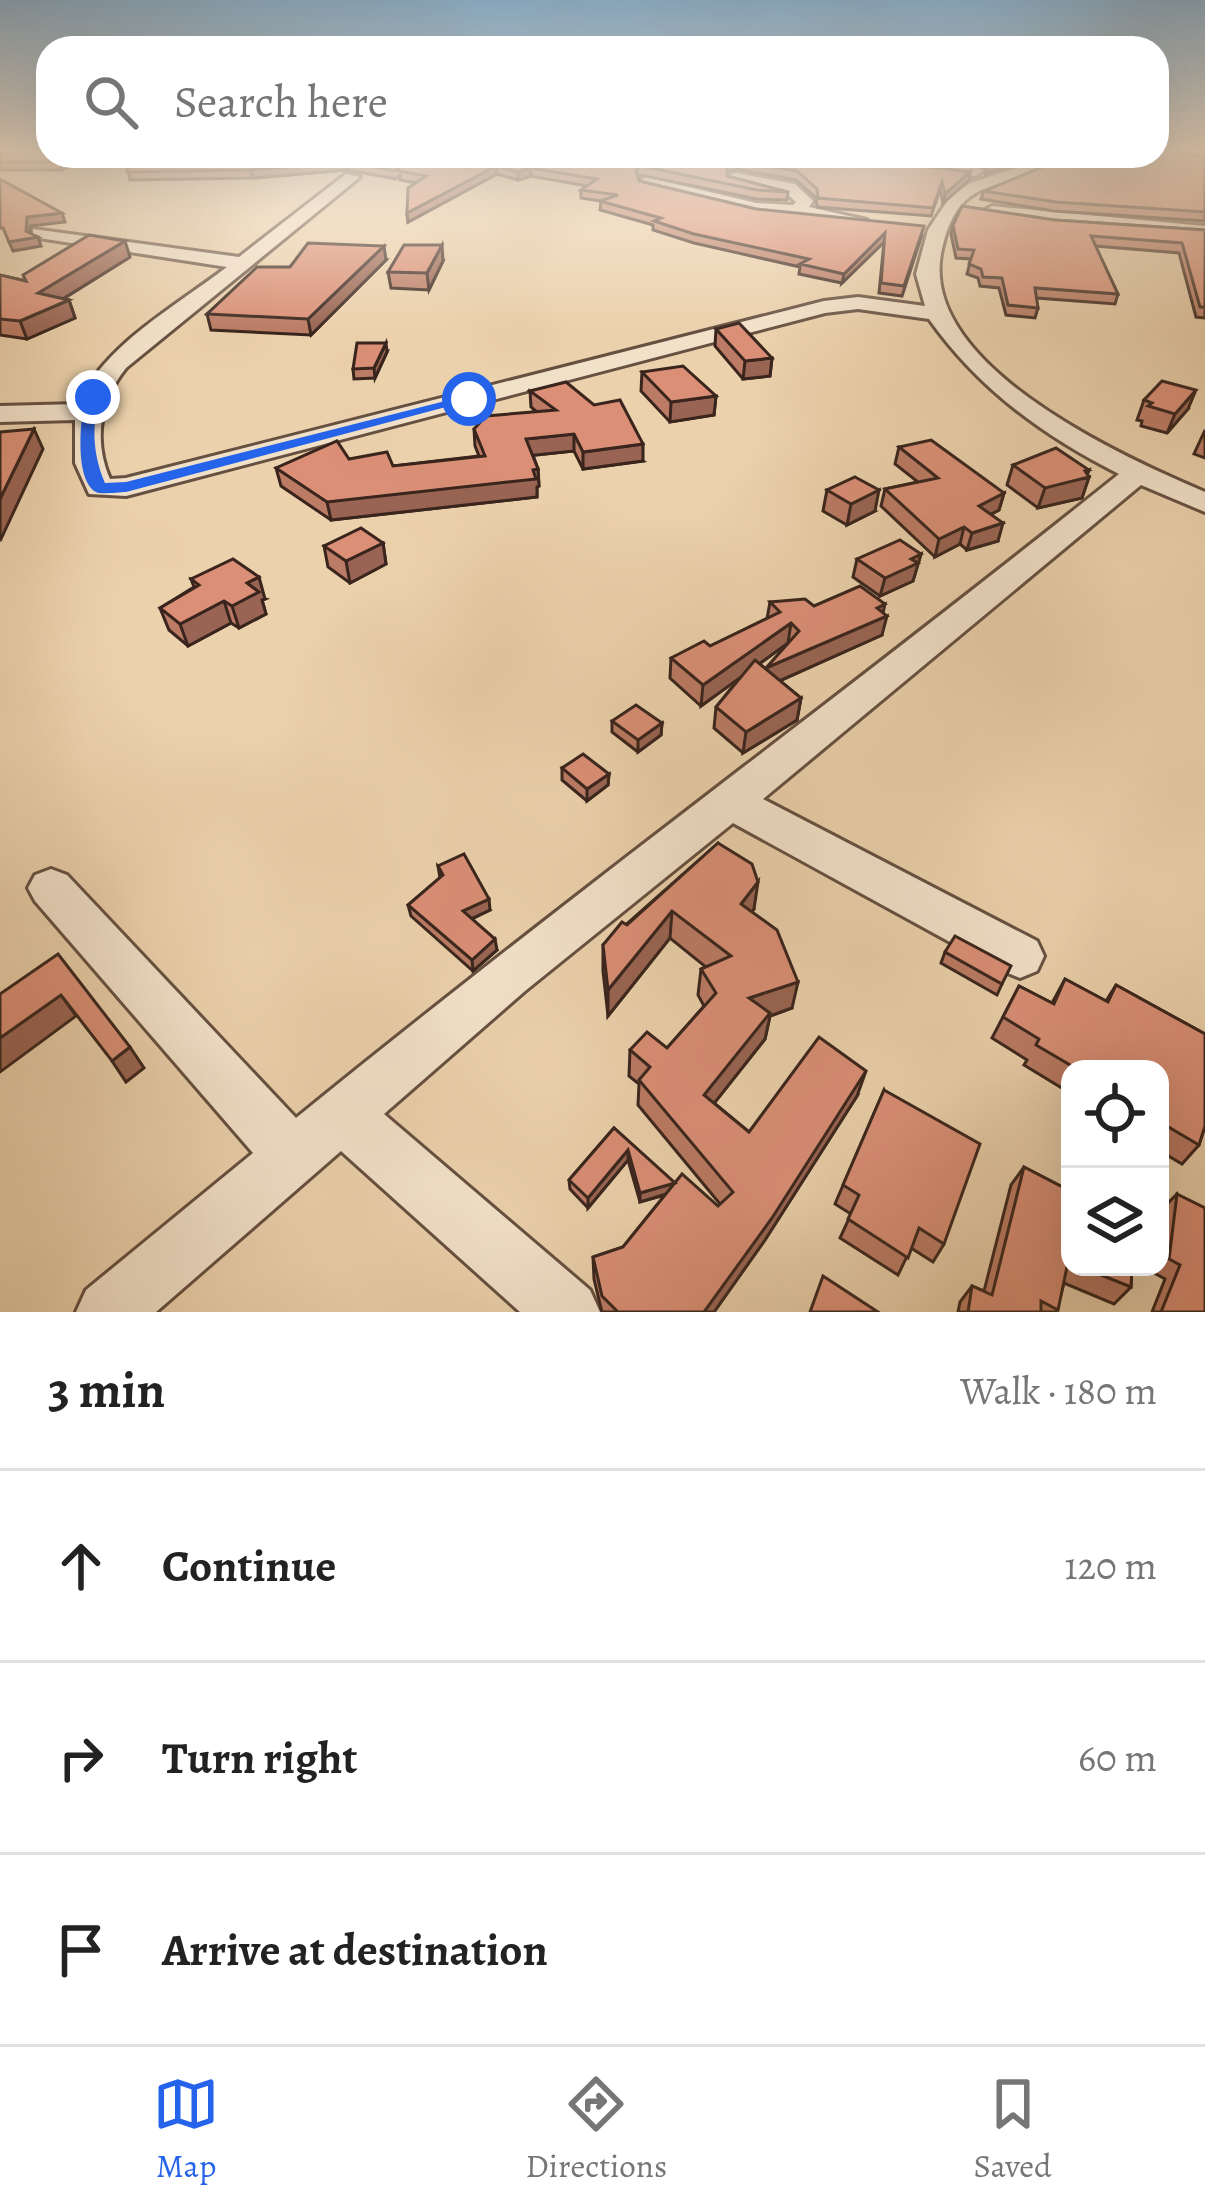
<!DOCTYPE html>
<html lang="en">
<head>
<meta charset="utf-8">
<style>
  body { margin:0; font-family:Alegreya,serif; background:#f2f2f2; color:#222 }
  .controls { position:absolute; right:36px; bottom:36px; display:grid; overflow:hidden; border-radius:24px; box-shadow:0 12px 48px #0002 }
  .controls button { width:108px; height:108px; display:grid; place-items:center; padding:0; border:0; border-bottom:3px solid #e0e0e0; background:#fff; color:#222; font:60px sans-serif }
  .stop { position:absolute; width:36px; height:36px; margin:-27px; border:9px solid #2563eb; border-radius:50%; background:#fff }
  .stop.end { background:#2563eb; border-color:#fff; box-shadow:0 3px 12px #0008 }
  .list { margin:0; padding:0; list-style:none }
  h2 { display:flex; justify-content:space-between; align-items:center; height:156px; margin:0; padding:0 48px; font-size:51px }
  h2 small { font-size:39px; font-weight:400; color:#767676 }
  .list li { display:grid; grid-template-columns:78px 1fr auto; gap:36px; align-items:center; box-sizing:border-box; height:192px; padding:0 48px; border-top:3px solid #e0e0e0 }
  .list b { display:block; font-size:45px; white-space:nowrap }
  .list em { font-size:39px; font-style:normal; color:#767676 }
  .icon { flex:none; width:66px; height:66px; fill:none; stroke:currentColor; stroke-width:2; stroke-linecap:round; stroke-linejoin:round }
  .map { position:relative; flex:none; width:1205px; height:1312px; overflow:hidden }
  .search { position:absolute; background:#fff; box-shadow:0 12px 48px #0002; left:36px; right:36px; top:36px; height:132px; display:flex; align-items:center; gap:30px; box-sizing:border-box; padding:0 42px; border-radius:36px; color:#767676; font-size:45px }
  .sheet { height:732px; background:#fff }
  nav { display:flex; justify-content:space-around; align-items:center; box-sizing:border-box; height:168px; border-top:3px solid #e0e0e0; background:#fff; font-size:33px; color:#767676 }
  nav a { display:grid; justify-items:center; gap:6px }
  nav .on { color:#2563eb }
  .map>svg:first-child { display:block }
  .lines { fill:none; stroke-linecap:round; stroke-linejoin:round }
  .minor-casing { stroke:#665041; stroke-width:6 }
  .minor { fill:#f2e1c9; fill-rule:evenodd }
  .wall { fill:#bb7b65; stroke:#39251d; stroke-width:3; fill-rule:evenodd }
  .shaded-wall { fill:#996453; stroke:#39251d; stroke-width:3 }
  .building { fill:#da8f76; stroke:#39251d; stroke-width:3 }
  .route { fill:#2563eb }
</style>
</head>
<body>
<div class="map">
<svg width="1205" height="1312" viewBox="0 0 1205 1312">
  <rect width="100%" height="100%" fill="#ebd1ac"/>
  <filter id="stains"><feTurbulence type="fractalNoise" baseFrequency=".00167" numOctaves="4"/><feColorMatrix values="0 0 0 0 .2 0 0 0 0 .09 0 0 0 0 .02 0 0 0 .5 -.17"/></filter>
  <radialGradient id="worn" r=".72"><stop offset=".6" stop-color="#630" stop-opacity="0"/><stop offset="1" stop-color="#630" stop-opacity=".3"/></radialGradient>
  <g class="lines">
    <defs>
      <g id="minor">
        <polygon points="815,156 975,166 983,171 975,176"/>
        <path d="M1053,156H1074C1045,177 987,180 966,200C952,213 946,231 942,249C915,363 1120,456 1205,492V512L1141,485L763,799L1037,941L1044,956L1037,971L1020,978L1003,971L733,823L525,991L384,1114L590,1290L600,1312H520L341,1151L156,1312H76L86,1290L253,1153L35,901L28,888L35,875L51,869L67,875L296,1118C566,898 847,692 1119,474C1043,436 978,388 929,319L858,309L825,313L126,496L89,494L75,463V420L0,422V406L78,404C104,345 176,306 227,267L39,238L33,237V229L239,257L346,174L360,177L126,368C100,400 93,440 110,479L126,478L824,301L858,297L925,306L916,274L928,230L950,197L970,183Z"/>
        <polygon points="736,173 795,184 813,201 809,207 867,220 858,225 756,213 638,182 646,177 756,203 793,205 796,202 784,191 730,181 730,175"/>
        <polygon points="992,206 1205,226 1205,236 986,215 983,211"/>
      </g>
    </defs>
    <!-- minor casing -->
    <use href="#minor" class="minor-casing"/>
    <!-- minor -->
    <use href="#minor" class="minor"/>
  </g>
  <!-- wall -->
  <g class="wall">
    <polygon points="0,150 165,158 843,156 969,180 943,203 940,190 931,216 817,207 816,198 796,180 737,169 727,172 727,176 788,192 787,200 757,199 641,175 638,177 639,181 756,209 922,235 902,296 879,293 884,242 842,283 799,274 800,267 694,243 653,230 653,225 600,210 601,201 581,198 581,190 587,186 531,176 518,180 497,174 408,222 407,213 416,183 400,180 400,175 396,179 347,170 253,178 130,180 127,164 114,165 111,158 82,161 62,170 0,170"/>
    <polygon points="874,156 1039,156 986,174 985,167 975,162"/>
    <polygon points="1205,157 1205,221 1054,211 981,199 984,191"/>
    <polygon points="1055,220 1205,230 1205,318 1196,317 1179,253 1095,246 1118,294 1115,304 1036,298 1038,308 1035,318 1006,315 999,288 980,286 978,278 967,274 971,259 956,258 951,234 953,225"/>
    <polygon points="130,257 63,299 69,300 75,318 27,339 0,335 0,275 26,281"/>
    <polygon points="386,260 311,335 211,330 207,314 290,267"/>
    <polygon points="443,261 429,290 391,288 388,272"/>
    <polygon points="716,329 772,358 770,376 743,379 715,346"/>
    <polygon points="387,352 375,378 354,379 353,369"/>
    <polygon points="642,372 716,396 714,415 670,422 641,391"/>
    <polygon points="530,391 643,461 583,469 574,451 533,455 538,469 539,486 537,487 537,497 331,520 281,486 276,468 349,459 393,466 479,456 475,446 474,429 536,411 531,407"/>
    <polygon points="1144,400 1188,409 1167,433 1141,426 1142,421 1137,420"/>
    <polygon points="1205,430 1205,458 1194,454"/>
    <polygon points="899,447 1004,493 999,510 990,515 998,541 967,550 960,544 935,557 881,506 885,489 918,482 895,464"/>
    <polygon points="1013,465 1089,470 1087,475 1089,477 1082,498 1038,508 1007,485"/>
    <polygon points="827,490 875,511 847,525 823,511"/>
    <polygon points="383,543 386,564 350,583 328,567 324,546"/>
    <polygon points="921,554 913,581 880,596 853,577 857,559"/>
    <polygon points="191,579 265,599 262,600 266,614 239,628 231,623 188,646 169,630 160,608 194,587"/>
    <path d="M770,602L883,613L882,635L780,681L801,698L797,720L743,753L714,728L716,707L741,676L701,706L670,678L671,658L710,646L767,619ZM788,643L766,669L759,664Z"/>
    <polygon points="612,721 662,723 661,735 638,752 612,732"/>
    <polygon points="562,768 609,774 608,785 587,801 562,780"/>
    <polygon points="718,843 754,909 752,911 792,1008 770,1016 765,1039 714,1103 749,1132 857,1096 765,1240 714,1312 602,1312 594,1279 593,1257 623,1247 665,1195 640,1202 628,1160 588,1208 570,1189 569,1180 614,1128 675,1183 718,1206 720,1204 638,1105 639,1084 629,1076 630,1050 667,1048 704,1006 698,995 701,969 706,967 670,938 608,1016 603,971 603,945"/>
    <polygon points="438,866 490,910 472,919 497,950 473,971 411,916 408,905 440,878"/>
    <polygon points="945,952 1002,984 997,995 941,963"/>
    <polygon points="1065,979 1106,1001 1116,985 1205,1034 1205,1126 1199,1145 1182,1164 1160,1151 1160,1069 1070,1069 1070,1097 1064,1094 1065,1090 1024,1065 1027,1060 992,1038 1019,986 1052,1003"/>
    <polygon points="884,1090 944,1244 933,1262 911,1248 898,1275 840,1238 851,1214 835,1204"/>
    <polygon points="1024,1167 1070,1191 1070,1267 1132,1267 1131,1287 1114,1304 1064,1283 1056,1312 958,1312 960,1302 972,1286 984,1291 1011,1185"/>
    <polygon points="1177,1194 1205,1312 1152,1312 1165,1279 1154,1273 1155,1267 1160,1267 1160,1227 1162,1209"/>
  </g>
  <!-- shaded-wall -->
  <g class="shaded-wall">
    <polygon points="73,156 111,156 111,158 82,161 62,170 60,162"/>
    <polygon points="128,156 130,164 114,165 111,157"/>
    <polygon points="1017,156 1039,156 986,174 988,166"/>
    <polygon points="737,161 737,169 726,172 727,164"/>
    <polygon points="346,162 347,170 253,178 251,170"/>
    <polygon points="496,166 497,174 408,222 407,213"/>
    <polygon points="530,168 531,176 518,180 518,172"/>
    <polygon points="970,172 969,180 943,203 945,194"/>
    <polygon points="62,213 65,222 30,226 30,238 38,237 41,246 13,251 9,242 27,217"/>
    <polygon points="885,233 884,242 842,283 844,274"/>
    <polygon points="125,241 130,257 45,310 38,293"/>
    <polygon points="442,245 443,261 429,290 427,273"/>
    <polygon points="384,246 386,260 311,335 308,319"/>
    <polygon points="69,300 75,318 27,339 20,321"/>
    <polygon points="386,343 387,352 375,378 374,368"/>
    <polygon points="772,358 770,376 743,379 745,361"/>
    <polygon points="1196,390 1188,409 1167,433 1175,414"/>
    <polygon points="716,396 714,415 670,422 671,402"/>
    <polygon points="34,429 43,449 0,541 0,499"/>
    <polygon points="574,434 574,451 527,456 526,439"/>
    <polygon points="643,444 643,461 583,469 583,452"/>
    <polygon points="538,469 539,486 537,487 537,497 331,520 327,502"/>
    <polygon points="1089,470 1086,478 1089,477 1082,498 1038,508 1045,488"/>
    <polygon points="879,490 875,511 847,525 851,504"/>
    <polygon points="1004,493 999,510 974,523 979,506"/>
    <polygon points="1003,523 998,541 967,550 972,533"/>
    <polygon points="964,527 960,544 935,557 939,539"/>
    <polygon points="383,543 386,564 350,583 346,561"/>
    <polygon points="921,554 913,581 880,596 885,578 911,559"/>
    <polygon points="259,577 265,599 262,600 266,614 239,628 232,606 247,583"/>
    <polygon points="224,601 231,623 188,646 180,624"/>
    <polygon points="885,604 882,618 887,616 882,635 763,688 766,668"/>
    <polygon points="791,623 788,643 701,706 703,685"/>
    <polygon points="801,698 797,720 743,753 746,732"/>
    <polygon points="662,723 661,735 638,752 638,740"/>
    <polygon points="609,774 608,785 587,801 587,789"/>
    <polygon points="758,882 754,909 736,931 741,904"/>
    <polygon points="489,899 490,910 464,922 463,911"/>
    <polygon points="672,911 670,938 608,1016 608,990"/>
    <polygon points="495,939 497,950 473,971 472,960"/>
    <polygon points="798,982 792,1008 770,1016 765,1039 701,1120 704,1095 749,998"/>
    <polygon points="61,995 76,1016 0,1072 0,1038"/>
    <polygon points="130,1047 144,1068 126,1082 112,1061"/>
    <polygon points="866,1071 857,1096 765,1240 714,1312 704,1312"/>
    <polygon points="628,1150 628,1160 588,1208 588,1198"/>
    <polygon points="675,1183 673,1192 640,1202 640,1193"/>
  </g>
  <!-- building -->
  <g class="building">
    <polygon points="0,150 48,150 48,156 73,156 60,162 0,162"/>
    <polygon points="1157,150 1171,150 1205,157 1205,212 1056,202 984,191 1069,156 1157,156"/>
    <polygon points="128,156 158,156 165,158 187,156 843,156 970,172 945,194 942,182 933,208 818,198 817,189 797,171 737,161 727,164 727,176 788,192 757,190 641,166 636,171 639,181 756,209 924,226 904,286 881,283 885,233 844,274 800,264 809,259 694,234 654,221 661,218 600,201 618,195 581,190 597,179 530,168 518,172 496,166 407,213 408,188 426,176 399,171 399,167 395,171 346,162 251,170 127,172"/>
    <polygon points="981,156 1017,156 988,166 987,159"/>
    <polygon points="0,179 62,213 27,217 26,231 38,237 9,242 3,228 0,228"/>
    <polygon points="962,206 1055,220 1205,230 1205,307 1200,307 1182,243 1091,236 1118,294 1035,288 1038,308 1008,305 1002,278 983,277 981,269 969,264 974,250 958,249 953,225"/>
    <polygon points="89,235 125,241 38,293 69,300 20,321 0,319 0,275 26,281 23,275"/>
    <polygon points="308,243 384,246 308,319 207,314 257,267 290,267"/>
    <polygon points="404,245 442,245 427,273 388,272"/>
    <polygon points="739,323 772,358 745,361 716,329"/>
    <polygon points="357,343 386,343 374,368 353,369"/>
    <polygon points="683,366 716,396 671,402 642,372"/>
    <polygon points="1162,381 1196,390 1175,414 1148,406 1152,403 1144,400"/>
    <polygon points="566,382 594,405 620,400 643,444 583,452 574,434 526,439 538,469 533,470 536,479 327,502 276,468 337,441 349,459 387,452 393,466 485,456 474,429 486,416 556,410 530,391"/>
    <polygon points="34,429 0,499 0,432"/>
    <polygon points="931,440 1004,493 979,506 1003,523 972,533 964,527 939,539 885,489 938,478 899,447"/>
    <polygon points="1056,448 1089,470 1085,471 1089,477 1045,488 1013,465"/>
    <polygon points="855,477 879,490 851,504 827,490"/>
    <polygon points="361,528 383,543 346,561 324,546"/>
    <polygon points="900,540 921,554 911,559 918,563 885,578 857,559"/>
    <polygon points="233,559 259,577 247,583 259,592 232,606 224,601 180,624 160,608 199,585 191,579"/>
    <polygon points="860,586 885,604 877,608 887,616 766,668 799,631 791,623 703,685 671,658 704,641 710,646 780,612 770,602 805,599 814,606"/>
    <polygon points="755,660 801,698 746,732 716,707"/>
    <polygon points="636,705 662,723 638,740 612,721"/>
    <polygon points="583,754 609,774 587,789 562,768"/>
    <polygon points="718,843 752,864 758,882 741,904 777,930 798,982 749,998 770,1013 704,1095 749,1132 819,1037 866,1071 772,1218 704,1312 618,1312 602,1296 593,1257 623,1247 682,1174 718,1206 733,1192 639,1080 650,1067 630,1050 647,1032 667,1048 716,993 701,969 731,956 672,911 608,990 603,945 622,922 627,925"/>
    <polygon points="464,854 489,899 463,911 495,939 472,960 408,905 443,875 438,866"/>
    <polygon points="955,936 1011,966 1002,984 945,952"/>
    <polygon points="58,954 130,1047 112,1061 61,995 0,1038 0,994"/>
    <polygon points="1065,979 1108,1002 1116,985 1205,1034 1205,1126 1199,1145 1160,1122 1160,1069 1077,1069 1036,1045 1039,1039 1003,1017 1019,986 1054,1004"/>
    <polygon points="884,1090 980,1144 944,1244 919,1228 908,1258 848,1219 859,1195 843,1185"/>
    <polygon points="614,1128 675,1183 640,1193 628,1150 588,1198 569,1180"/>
    <polygon points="1024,1167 1070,1191 1070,1262 1068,1262 1058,1310 1041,1301 1041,1312 968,1312 972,1286 992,1295"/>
    <polygon points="1177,1194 1205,1208 1205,1312 1161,1312 1180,1265 1169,1259"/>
    <polygon points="1081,1267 1132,1267 1131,1287"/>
    <polygon points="823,1276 878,1312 810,1312"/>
  </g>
  <!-- sky -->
  <linearGradient id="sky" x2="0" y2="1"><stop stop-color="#8ab4d4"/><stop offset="0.45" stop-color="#f6eada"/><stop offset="1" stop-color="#f6eada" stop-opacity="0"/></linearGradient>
  <rect width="1205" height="333" fill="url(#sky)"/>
  <!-- route -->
  <path class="route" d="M93,393L100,397C91,425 93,456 105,483L126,482L469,395L476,399L126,492C118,492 102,495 96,492C74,481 80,416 86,397Z"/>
  <rect width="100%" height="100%" filter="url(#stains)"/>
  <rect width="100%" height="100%" fill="url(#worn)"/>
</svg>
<div class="controls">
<button><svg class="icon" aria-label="locate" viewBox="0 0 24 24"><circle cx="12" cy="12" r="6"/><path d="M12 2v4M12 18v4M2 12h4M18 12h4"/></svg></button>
<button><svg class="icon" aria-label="layers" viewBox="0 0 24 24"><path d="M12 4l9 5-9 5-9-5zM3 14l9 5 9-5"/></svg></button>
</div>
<div class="stop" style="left:469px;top:399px"></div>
<div class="stop end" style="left:93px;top:397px"></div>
<div class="search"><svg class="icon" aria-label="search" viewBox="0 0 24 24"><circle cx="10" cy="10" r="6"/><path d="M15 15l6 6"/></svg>Search here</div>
</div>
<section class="sheet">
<h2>3 min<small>Walk · 180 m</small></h2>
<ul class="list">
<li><svg class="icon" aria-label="ahead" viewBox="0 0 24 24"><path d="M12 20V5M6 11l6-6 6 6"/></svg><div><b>Continue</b></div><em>120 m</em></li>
<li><svg class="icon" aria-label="right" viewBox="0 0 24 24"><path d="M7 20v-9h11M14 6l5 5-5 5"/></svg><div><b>Turn right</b></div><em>60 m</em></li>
<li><svg class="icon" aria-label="arrive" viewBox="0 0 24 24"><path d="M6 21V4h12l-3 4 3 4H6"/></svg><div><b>Arrive at destination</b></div></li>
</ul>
</section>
<nav>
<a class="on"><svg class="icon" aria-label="map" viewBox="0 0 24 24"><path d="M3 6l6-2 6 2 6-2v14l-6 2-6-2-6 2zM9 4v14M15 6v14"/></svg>Map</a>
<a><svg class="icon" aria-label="directions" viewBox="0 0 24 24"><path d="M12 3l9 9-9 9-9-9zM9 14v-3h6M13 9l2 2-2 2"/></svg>Directions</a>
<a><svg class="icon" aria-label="saved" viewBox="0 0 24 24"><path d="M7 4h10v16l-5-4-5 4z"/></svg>Saved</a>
</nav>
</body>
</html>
